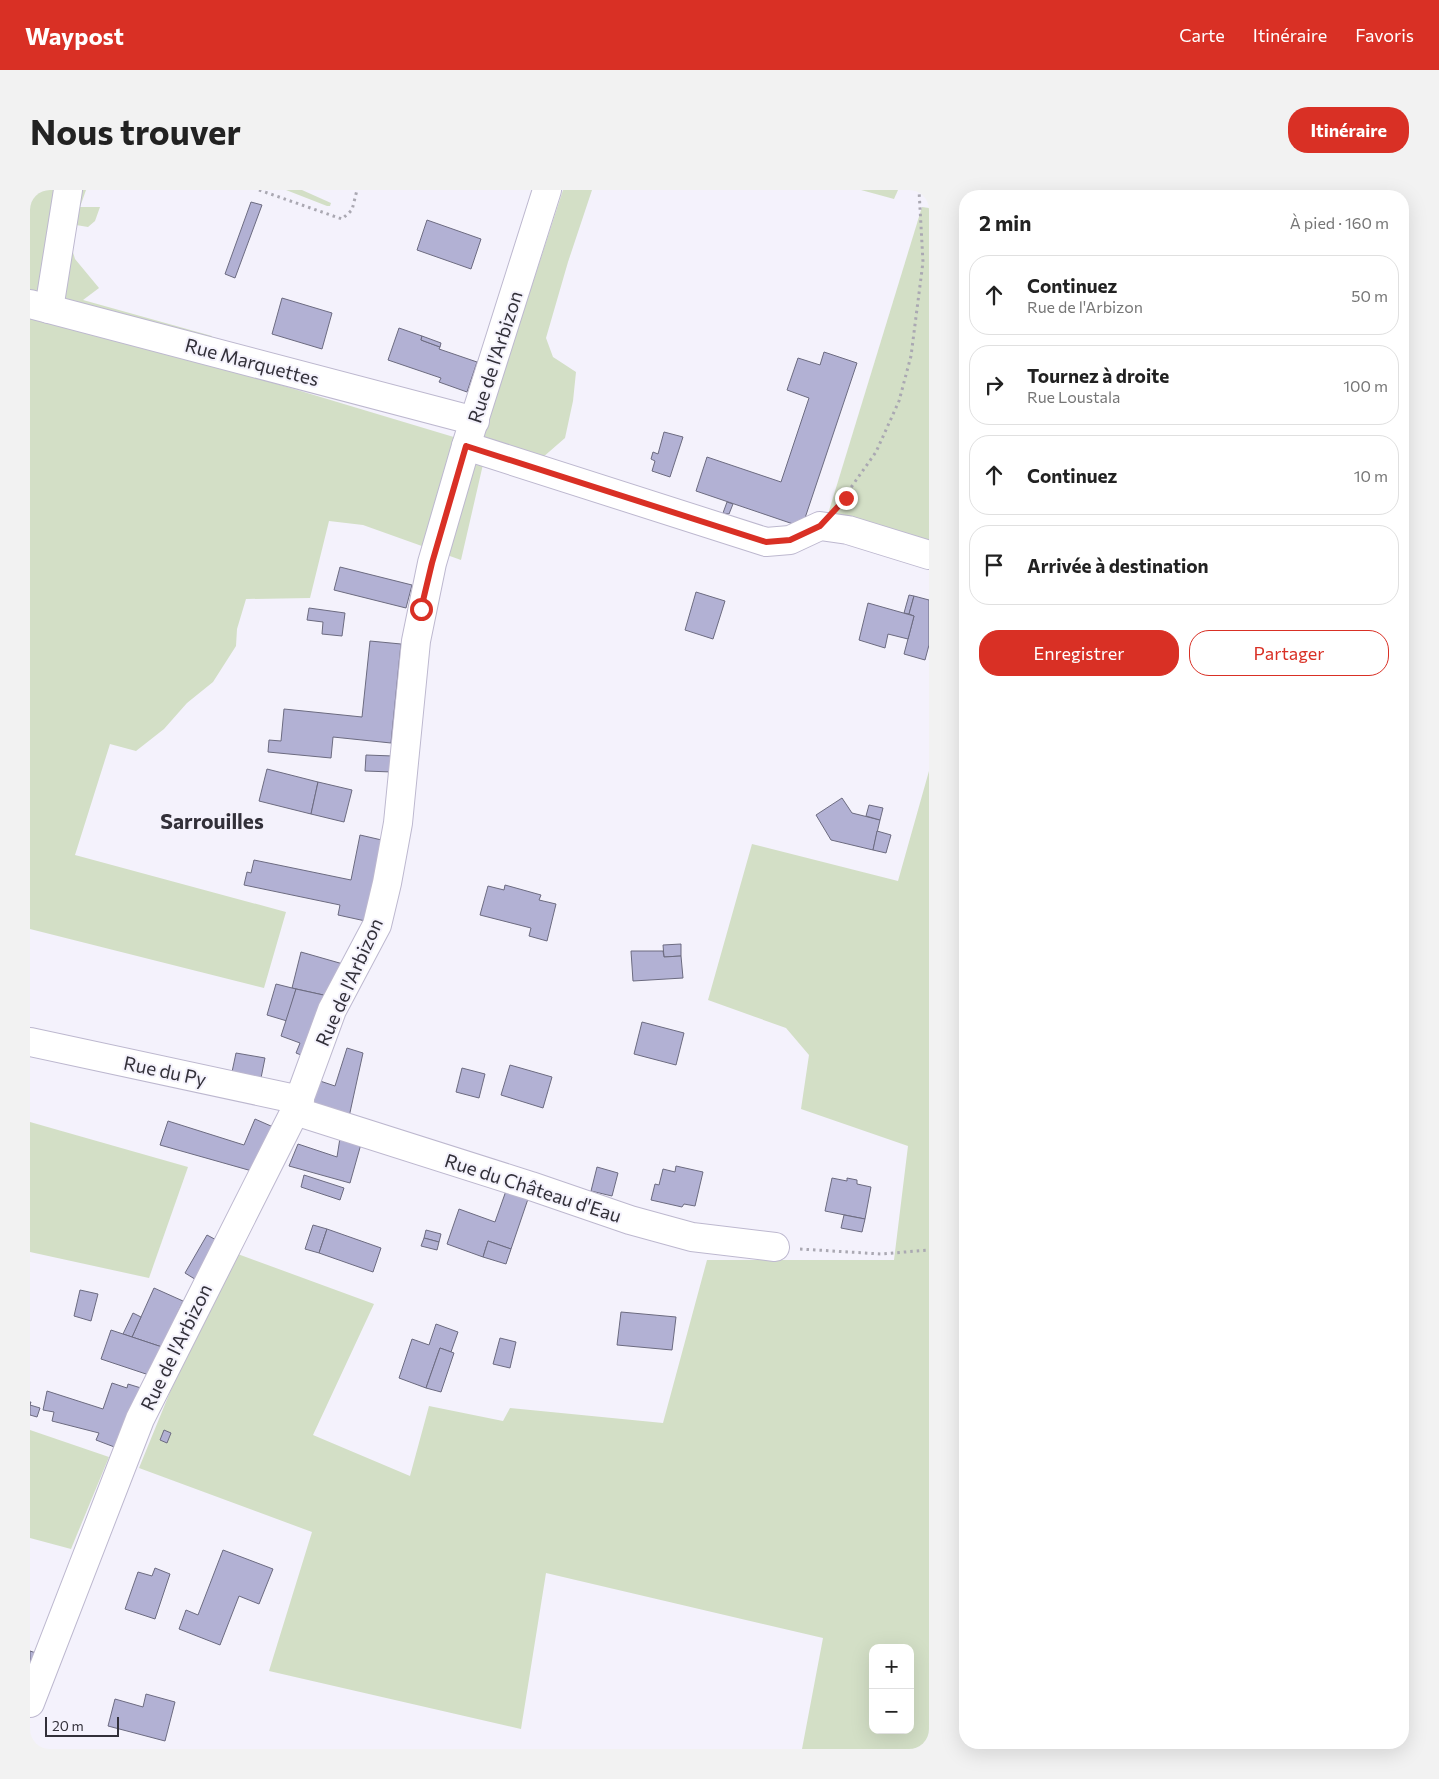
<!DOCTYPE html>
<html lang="fr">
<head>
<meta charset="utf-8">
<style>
  body { margin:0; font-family:Commissioner,sans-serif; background:#f2f2f2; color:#222 }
  .controls { position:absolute; right:15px; bottom:15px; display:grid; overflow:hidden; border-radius:10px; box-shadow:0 5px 20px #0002 }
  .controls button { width:45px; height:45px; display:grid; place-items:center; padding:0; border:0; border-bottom:1px solid #e0e0e0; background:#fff; color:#222; font:25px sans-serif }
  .scale { position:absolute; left:15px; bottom:12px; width:74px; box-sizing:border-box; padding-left:5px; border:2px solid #323039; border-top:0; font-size:14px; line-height:18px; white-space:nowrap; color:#323039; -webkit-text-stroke:4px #f4f2fc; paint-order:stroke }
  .stop { position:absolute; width:15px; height:15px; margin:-11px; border:4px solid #d93025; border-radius:50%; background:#fff }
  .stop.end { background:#d93025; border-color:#fff; box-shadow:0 1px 5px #0008 }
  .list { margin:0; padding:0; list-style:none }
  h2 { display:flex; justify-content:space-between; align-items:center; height:65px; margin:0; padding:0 20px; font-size:21px }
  h2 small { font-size:16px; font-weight:400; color:#767676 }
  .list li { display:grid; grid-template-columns:32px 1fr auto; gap:15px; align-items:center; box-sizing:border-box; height:80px; margin:0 10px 10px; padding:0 10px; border:1px solid #e0e0e0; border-radius:20px }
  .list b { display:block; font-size:19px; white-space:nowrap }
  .list p { margin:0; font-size:16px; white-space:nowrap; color:#767676 }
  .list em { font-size:16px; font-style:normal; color:#767676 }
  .actions { display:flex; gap:10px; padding:15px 20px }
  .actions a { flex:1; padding:11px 0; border:1px solid #d93025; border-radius:20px; text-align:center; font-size:18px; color:#d93025 }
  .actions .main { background:#d93025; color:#fff }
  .icon { flex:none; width:28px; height:28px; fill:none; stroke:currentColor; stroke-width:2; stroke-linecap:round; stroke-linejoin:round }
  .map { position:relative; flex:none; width:899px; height:1559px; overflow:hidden; border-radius:20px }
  header { display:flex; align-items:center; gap:30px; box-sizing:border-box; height:70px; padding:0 25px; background:#d93025; color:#fff }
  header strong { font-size:24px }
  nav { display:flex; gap:28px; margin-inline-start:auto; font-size:18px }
  .intro { display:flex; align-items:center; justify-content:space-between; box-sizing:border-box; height:120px; padding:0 30px }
  h1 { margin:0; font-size:35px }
  .button { padding:12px 22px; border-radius:20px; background:#d93025; color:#fff; font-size:18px; font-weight:700 }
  main { display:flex; gap:30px; padding:0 30px }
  aside { flex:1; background:#fff; border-radius:20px; box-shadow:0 5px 20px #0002 }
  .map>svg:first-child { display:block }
  .green { fill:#d3dfc6; fill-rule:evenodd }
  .building { fill:#b2b1d4; stroke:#6c6b80 }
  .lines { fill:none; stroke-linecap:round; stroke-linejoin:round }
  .minor-casing { stroke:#bdb8cf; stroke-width:30 }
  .path { stroke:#aaa8b2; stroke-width:3; stroke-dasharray:2.5 4; stroke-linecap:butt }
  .minor { stroke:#fff; stroke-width:28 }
  .route { stroke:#d93025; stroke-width:6 }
  .labels { text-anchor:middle; stroke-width:4; stroke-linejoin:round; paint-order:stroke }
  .street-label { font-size:19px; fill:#323039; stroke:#f4f2fc }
  .quarter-label { font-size:21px; font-weight:bold; fill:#323039; stroke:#f4f2fc }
</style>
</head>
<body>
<header>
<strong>Waypost</strong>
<nav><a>Carte</a><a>Itinéraire</a><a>Favoris</a></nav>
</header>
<div class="intro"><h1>Nous trouver</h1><a class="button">Itinéraire</a></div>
<main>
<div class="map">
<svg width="899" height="1559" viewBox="0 0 899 1559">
  <rect width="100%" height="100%" fill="#f4f2fc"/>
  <!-- green -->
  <g class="green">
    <polygon points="0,0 56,0 50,17 70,17 65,31 58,37 46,35 42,59 45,69 69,98 53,110 182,146 179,153 0,105"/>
    <polygon points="256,0 272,0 301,13 300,16 297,16"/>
    <polygon points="533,0 562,0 538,72 516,148 523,167 546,182 543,211 535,248 512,268 451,252"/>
    <polygon points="831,0 868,0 864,9"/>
    <polygon points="892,17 899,18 899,357 798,324"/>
    <polygon points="0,128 174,172 457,257 431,370 333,335 299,331 280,408 216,409 207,439 206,456 183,492 157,513 134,539 106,561 80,554 45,665 256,722 234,798 0,739"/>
    <path d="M899,581V1559H772L793,1448L516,1383L491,1539L239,1481L282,1342L109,1278L140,1202L205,1063L344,1114L283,1245L380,1286L399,1216L473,1231L480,1218L633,1233L677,1070H864L878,956L771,919L779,865L756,838L678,810L722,654L868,691ZM843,1458H880V1540H843Z"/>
    <polygon points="0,932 158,977 119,1088 0,1062"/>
    <polygon points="0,1240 79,1267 41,1359 0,1348"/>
  </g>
  <!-- building -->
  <g class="building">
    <polygon points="221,12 232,15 205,88 195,84"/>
    <polygon points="397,30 451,49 441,79 387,60"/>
    <polygon points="252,108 302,123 292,159 242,144"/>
    <polygon points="369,138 392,146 391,150 410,157 409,159 447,172 437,202 409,192 411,188 358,170"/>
    <polygon points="392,146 411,153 410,157 391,150"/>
    <polygon points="794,162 827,173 772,337 666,301 677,267 751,292 779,208 757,200 768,168 790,175"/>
    <polygon points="634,242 653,247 640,287 622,281 625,271 621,269 623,262 628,264"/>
    <polygon points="697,312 703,314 699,324 693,323"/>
    <polygon points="310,377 382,395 376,418 304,400"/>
    <polygon points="666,402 695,411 683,449 655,440"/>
    <polygon points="879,405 884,406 879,424 874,423"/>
    <polygon points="884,406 899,410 899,455 895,470 874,464 884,426 879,424"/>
    <polygon points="838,413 884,426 878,449 858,444 855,458 829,450"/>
    <polygon points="279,418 315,423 312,446 292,444 293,432 277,430"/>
    <polygon points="340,451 371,454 361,553 303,547 301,568 238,562 239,550 251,551 254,519 332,527"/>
    <polygon points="336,565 363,566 362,582 335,581"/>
    <polygon points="237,579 288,592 281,624 229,611"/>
    <polygon points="288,592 322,600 314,632 281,624"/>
    <polygon points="812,608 822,623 850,630 843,660 801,650 786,625"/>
    <polygon points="839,615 853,618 850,630 836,626"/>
    <polygon points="847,641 861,645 856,663 843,660"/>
    <polygon points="330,645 356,651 340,732 308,725 310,715 214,695 217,682 221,683 224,670 321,690"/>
    <polygon points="475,695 511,705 509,710 526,714 517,751 499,746 501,738 450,725 458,696 474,700"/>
    <polygon points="651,754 651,766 634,767 633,755"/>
    <polygon points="601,761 633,761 634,767 651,766 653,788 603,791"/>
    <polygon points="271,762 313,774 298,806 262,798"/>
    <polygon points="246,794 266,799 257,831 237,825"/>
    <polygon points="266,799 298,806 276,867 266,863 270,853 251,846"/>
    <polygon points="612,832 654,843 646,875 604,864"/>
    <polygon points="317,858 333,863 319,927 283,913 290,891 305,896"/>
    <polygon points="206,863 235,868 231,888 202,882"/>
    <polygon points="480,875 522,887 513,918 471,905"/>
    <polygon points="432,878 455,884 449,908 426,902"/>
    <polygon points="225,929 250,940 229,983 130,955 138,931 214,955"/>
    <polygon points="310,948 331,954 320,993 259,976 268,954 307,967"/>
    <polygon points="646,976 673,982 665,1016 654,1014 652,1017 621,1010 625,994 629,995 633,979 645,982"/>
    <polygon points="567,977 588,983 582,1006 561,1001"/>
    <polygon points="274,985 314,998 310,1010 271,997"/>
    <polygon points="802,988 817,991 817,988 827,990 827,994 841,997 835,1029 795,1021"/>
    <polygon points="477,998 499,1006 481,1059 458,1051 453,1067 417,1054 429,1019 465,1032"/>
    <polygon points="814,1025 835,1029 832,1042 811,1038"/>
    <polygon points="283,1035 297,1039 289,1063 275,1059"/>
    <polygon points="297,1039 351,1058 343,1082 289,1063"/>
    <polygon points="396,1040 411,1044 409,1052 394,1048"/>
    <polygon points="177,1045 190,1052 168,1091 155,1083"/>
    <polygon points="394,1048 409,1052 407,1060 391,1056"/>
    <polygon points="458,1051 481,1059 476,1074 453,1067"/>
    <polygon points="124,1098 153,1111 132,1157 102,1147"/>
    <polygon points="50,1100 68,1104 61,1131 44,1126"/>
    <polygon points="591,1122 646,1127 642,1160 587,1155"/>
    <polygon points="103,1123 111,1127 102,1147 93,1144"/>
    <polygon points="406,1134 428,1142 421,1162 410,1158 396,1198 369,1188 382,1149 399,1155"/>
    <polygon points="81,1140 132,1157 119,1185 71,1169"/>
    <polygon points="470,1148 486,1152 480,1178 463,1174"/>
    <polygon points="410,1158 424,1163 411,1202 396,1198"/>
    <polygon points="82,1193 97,1198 98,1194 111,1198 87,1258 66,1250 69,1243 22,1231 24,1222 13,1220 17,1201 73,1219"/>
    <polygon points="0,1212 1,1212 0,1215 10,1218 7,1227 0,1225"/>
    <polygon points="134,1240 141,1243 137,1253 130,1250"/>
    <polygon points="193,1360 243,1379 229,1414 209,1406 190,1455 149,1439 156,1420 168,1425"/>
    <polygon points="125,1378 140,1384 125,1429 95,1419 108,1382 122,1386"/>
    <polygon points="0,1461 9,1464 0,1486"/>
    <polygon points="116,1504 145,1512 135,1551 78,1536 85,1509 113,1517"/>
  </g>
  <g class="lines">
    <defs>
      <g id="minor">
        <polyline points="0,114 445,231"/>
        <polyline points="19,119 38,0"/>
        <polyline points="436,256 736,352 760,350 790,336 818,340 899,365"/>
        <polyline points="0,852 270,910"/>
        <polyline points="265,921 501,996 600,1030 662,1047 745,1057"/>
        <polyline points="0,1513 110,1229 265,921 302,820 347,735 357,693 368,633 386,451 402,373 436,256 517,0"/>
      </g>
    </defs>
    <!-- minor casing -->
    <use href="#minor" class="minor-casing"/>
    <!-- path -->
    <g class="path">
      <polyline points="229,0 312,29 322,20 327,0"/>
      <polyline points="810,313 846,262 869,211 881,166 893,72 889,0"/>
      <polyline points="770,1059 851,1064 899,1060"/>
    </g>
    <!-- minor -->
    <use href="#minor" class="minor"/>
  </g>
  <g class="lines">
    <!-- route -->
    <polyline class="route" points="391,419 402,373 436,256 736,352 760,350 790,336 816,308"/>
  </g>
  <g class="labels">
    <!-- street labels -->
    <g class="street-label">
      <text transform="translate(465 167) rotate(-72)" y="7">Rue de l'Arbizon</text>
      <text transform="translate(222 172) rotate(15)" y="7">Rue Marquettes</text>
      <text transform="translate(319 792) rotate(-66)" y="7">Rue de l'Arbizon</text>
      <text transform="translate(135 881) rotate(12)" y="7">Rue du Py</text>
      <text transform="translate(503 998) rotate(18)" y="7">Rue du Château d'Eau</text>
      <text transform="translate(146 1157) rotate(-64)" y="7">Rue de l'Arbizon</text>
    </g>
    <!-- quarter labels -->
    <g class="quarter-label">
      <text x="182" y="639">Sarrouilles</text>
    </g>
  </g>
</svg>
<div class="controls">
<button>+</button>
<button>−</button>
</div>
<div class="scale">20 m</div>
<div class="stop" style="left:391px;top:419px"></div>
<div class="stop end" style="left:816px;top:308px"></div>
</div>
<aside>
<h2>2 min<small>À pied · 160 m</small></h2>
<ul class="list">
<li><svg class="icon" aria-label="ahead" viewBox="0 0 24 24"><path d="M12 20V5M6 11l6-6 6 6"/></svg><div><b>Continuez</b><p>Rue de l'Arbizon</p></div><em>50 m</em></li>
<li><svg class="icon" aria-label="right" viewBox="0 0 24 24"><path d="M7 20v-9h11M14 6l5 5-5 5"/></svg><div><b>Tournez à droite</b><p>Rue Loustala</p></div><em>100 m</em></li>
<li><svg class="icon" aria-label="ahead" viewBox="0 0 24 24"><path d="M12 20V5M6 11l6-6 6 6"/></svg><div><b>Continuez</b></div><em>10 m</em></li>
<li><svg class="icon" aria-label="arrive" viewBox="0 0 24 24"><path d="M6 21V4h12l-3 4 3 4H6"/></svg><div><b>Arrivée à destination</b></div></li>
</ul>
<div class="actions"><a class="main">Enregistrer</a><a>Partager</a></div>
</aside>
</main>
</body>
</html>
